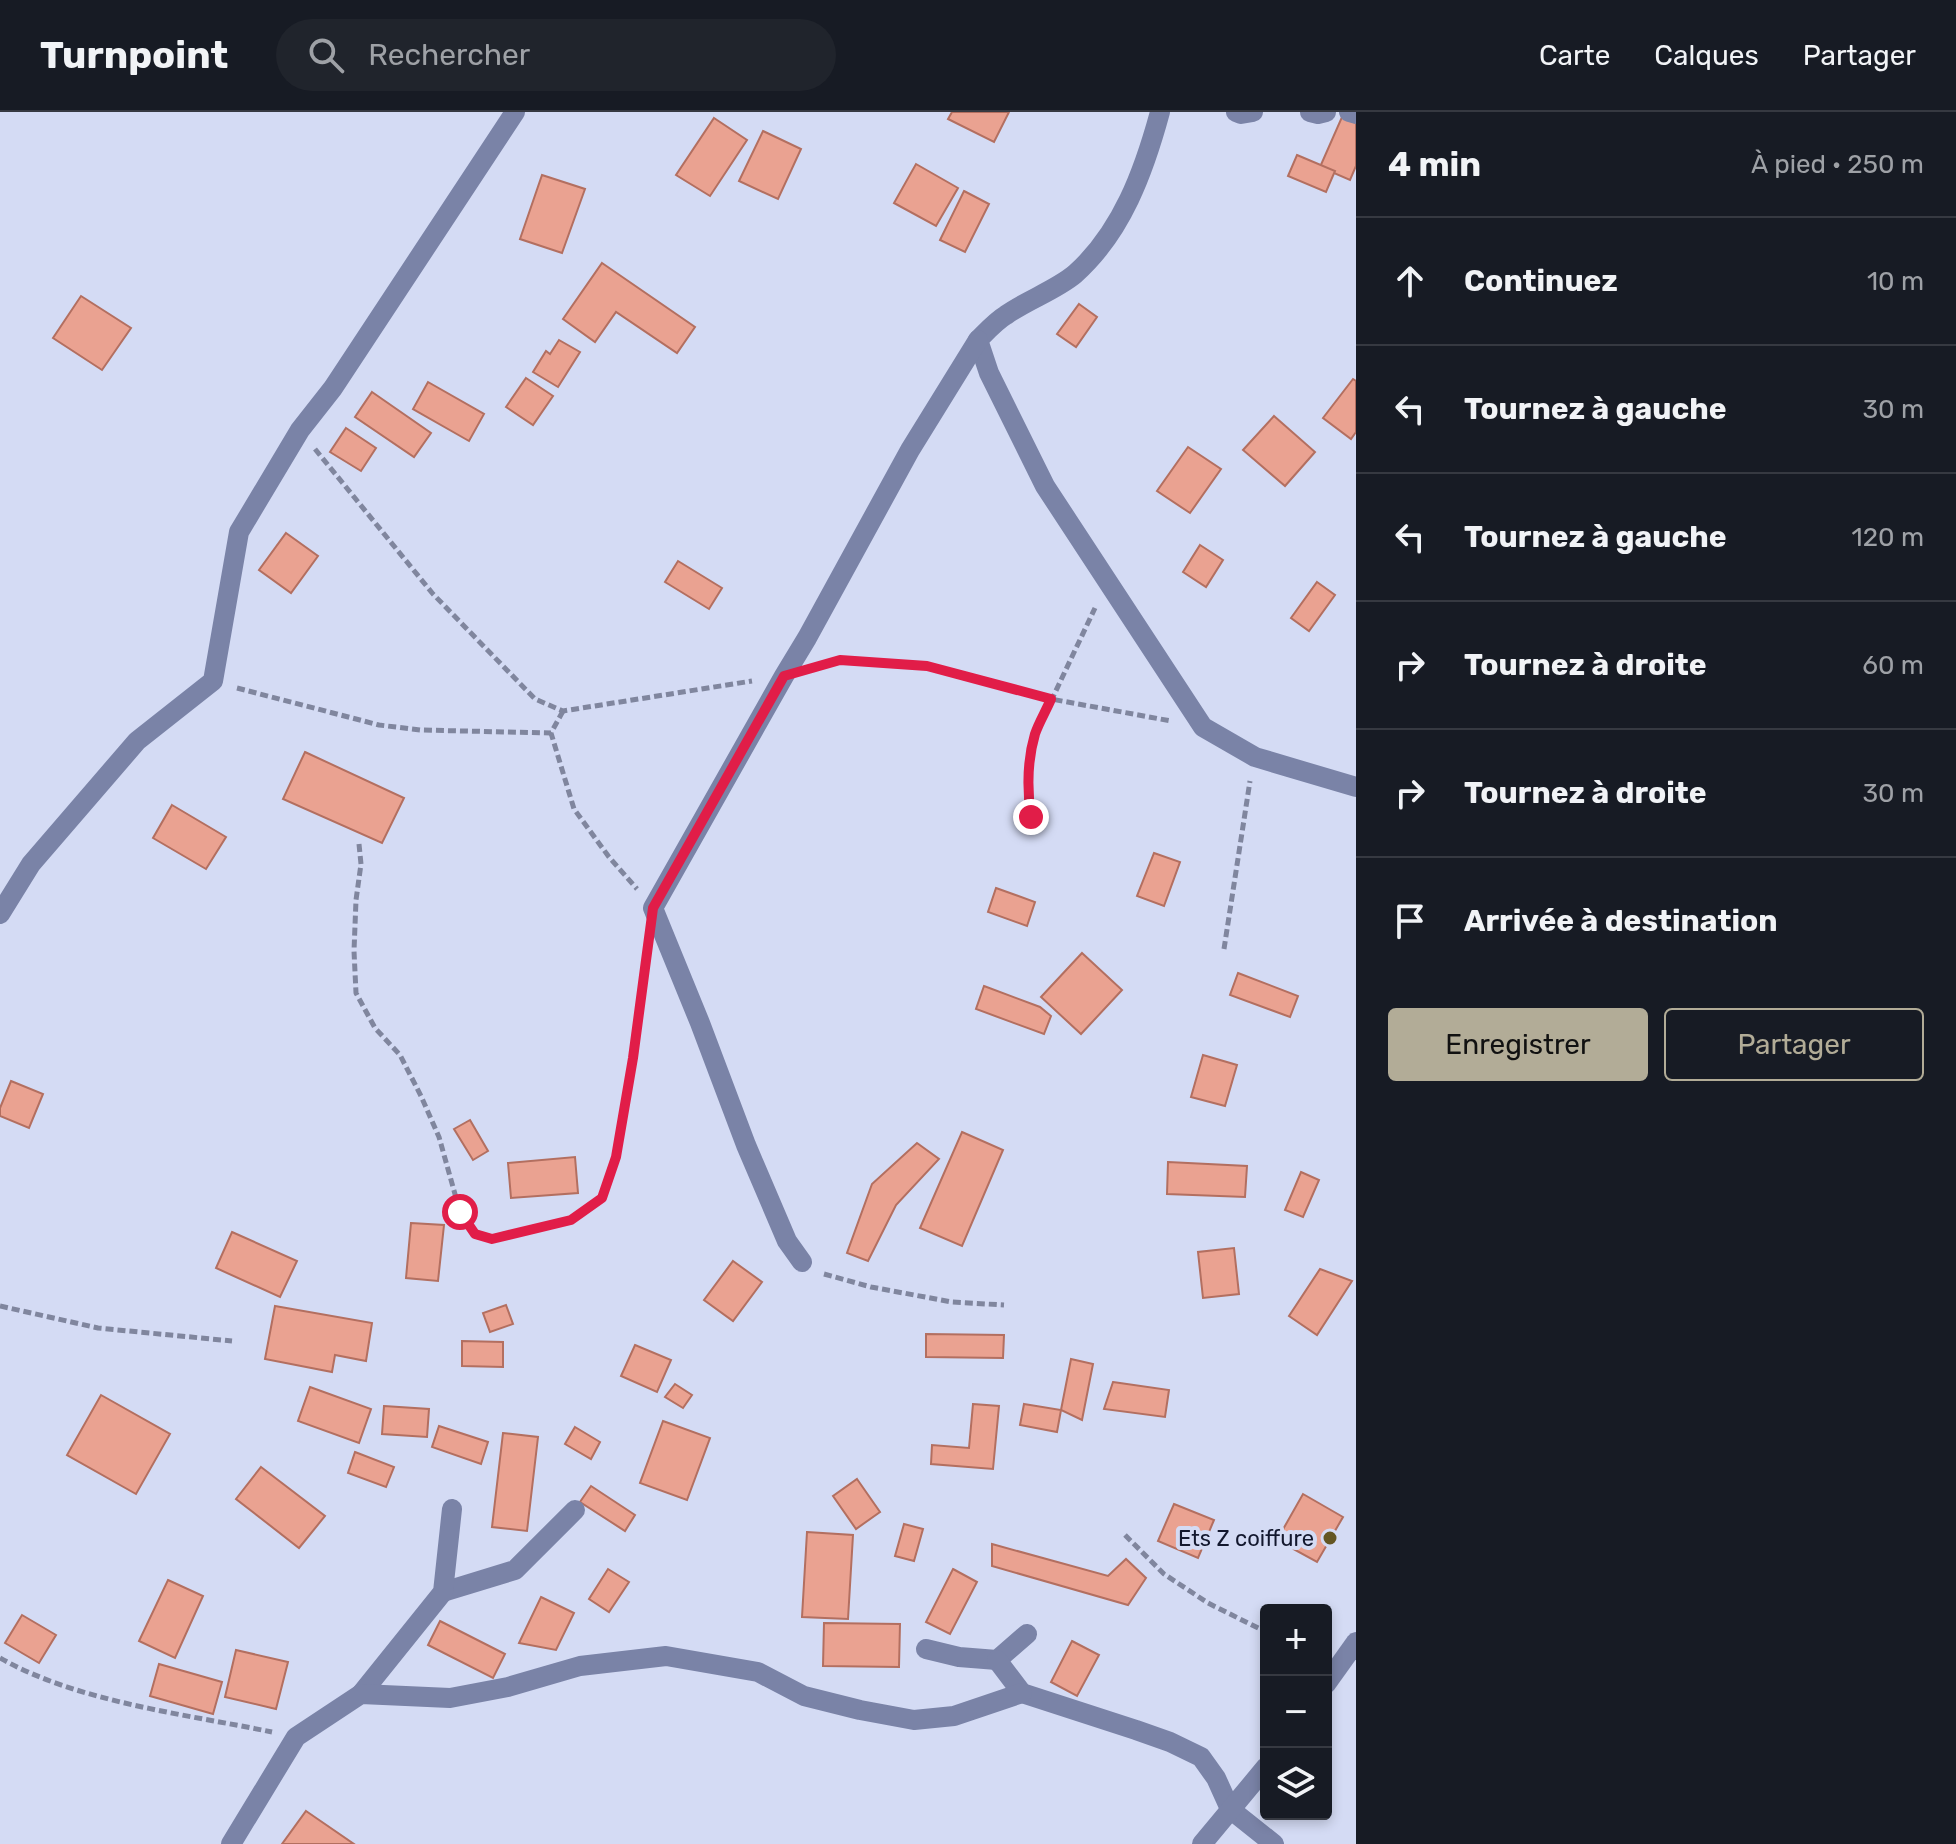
<!DOCTYPE html>
<html lang="fr">
<head>
<meta charset="utf-8">
<style>
  body { margin:0; font-family:Rubik,sans-serif; background:#20242c; color:#f1f3f6 }
  .controls { position:absolute; right:24px; bottom:24px; display:grid; overflow:hidden; border-radius:8px; box-shadow:0 4px 12px #0003 }
  .controls button { width:72px; height:72px; display:grid; place-items:center; padding:0; border:0; border-bottom:2px solid #363941; background:#171b24; color:#f1f3f6; font:40px sans-serif }
  .stop { position:absolute; width:24px; height:24px; margin:-18px; border:6px solid #e11d48; border-radius:50%; background:#fff }
  .stop.end { background:#e11d48; border-color:#fff; box-shadow:0 2px 8px #0008 }
  .list { margin:0; padding:0; list-style:none }
  h2 { display:flex; justify-content:space-between; align-items:center; height:104px; margin:0; padding:0 32px; font-size:34px }
  h2 small { font-size:26px; font-weight:400; color:#9ea1a6 }
  .list li { display:grid; grid-template-columns:52px 1fr auto; gap:24px; align-items:center; box-sizing:border-box; height:128px; padding:0 32px; border-top:2px solid #363941 }
  .list b { display:block; font-size:30px; white-space:nowrap }
  .list em { font-size:26px; font-style:normal; color:#9ea1a6 }
  .actions { display:flex; gap:16px; padding:24px 32px }
  .actions a { flex:1; padding:18px 0; border:2px solid #b2ac97; border-radius:8px; text-align:center; font-size:28px; color:#b2ac97 }
  .actions .main { background:#b2ac97; color:#111 }
  .icon { flex:none; width:44px; height:44px; fill:none; stroke:currentColor; stroke-width:2; stroke-linecap:round; stroke-linejoin:round }
  .map { position:relative; flex:none; width:1356px; height:1732px; overflow:hidden }
  header { display:flex; align-items:center; gap:48px; box-sizing:border-box; height:112px; padding:0 40px; background:#171b24; border-bottom:2px solid #363941 }
  header strong { font-size:38px }
  nav { display:flex; gap:44px; margin-inline-start:auto; font-size:28px }
  .search { width:560px; height:72px; background:#20242c; display:flex; align-items:center; gap:20px; box-sizing:border-box; padding:0 28px; border-radius:44px; color:#9ea1a6; font-size:30px }
  main { display:flex }
  aside { flex:1; background:#171b24 }
  .map>svg:first-child { display:block }
  .building { fill:#eaa291; stroke:#b36f60; stroke-width:2 }
  .lines { fill:none; stroke-linecap:round; stroke-linejoin:round }
  .path { stroke:#80869e; stroke-width:5; stroke-dasharray:8 4; stroke-linecap:butt }
  .minor { stroke:#7a83a7; stroke-width:20 }
  .route { stroke:#e11d48; stroke-width:10 }
  .poi-dot { fill:#645623; stroke:#d4dbf4; stroke-width:3 }
  .labels { text-anchor:middle; stroke-width:8; stroke-linejoin:round; paint-order:stroke }
  .poi-label { font-size:22px; fill:#13182e; stroke:#d4dbf4; text-anchor:end }
</style>
</head>
<body>
<header>
<strong>Turnpoint</strong>
<div class="search"><svg class="icon" aria-label="search" viewBox="0 0 24 24"><circle cx="10" cy="10" r="6"/><path d="M15 15l6 6"/></svg>Rechercher</div>
<nav><a>Carte</a><a>Calques</a><a>Partager</a></nav>
</header>
<main>
<div class="map">
<svg width="1356" height="1732" viewBox="0 0 1356 1732">
  <rect width="100%" height="100%" fill="#d4dbf4"/>
  <!-- building -->
  <g class="building">
    <polygon points="952,0 1009,0 994,30 948,7"/>
    <polygon points="1342,5 1356,11 1356,54 1350,68 1320,55"/>
    <polygon points="714,6 747,28 710,84 676,63"/>
    <polygon points="763,19 801,37 778,87 739,69"/>
    <polygon points="1297,43 1335,59 1326,80 1288,64"/>
    <polygon points="916,52 958,76 936,114 894,91"/>
    <polygon points="542,63 585,77 562,141 520,127"/>
    <polygon points="964,79 989,92 965,140 940,128"/>
    <polygon points="602,151 695,215 677,241 616,200 595,230 563,207"/>
    <polygon points="81,184 131,216 102,258 53,226"/>
    <polygon points="1079,192 1097,205 1076,235 1057,222"/>
    <polygon points="559,228 580,240 558,275 533,260 546,239 550,242"/>
    <polygon points="526,266 553,284 533,313 506,295"/>
    <polygon points="1353,267 1356,269 1356,320 1351,327 1323,306"/>
    <polygon points="428,270 484,302 469,329 413,297"/>
    <polygon points="372,280 431,321 414,345 355,305"/>
    <polygon points="1274,304 1315,340 1285,374 1243,338"/>
    <polygon points="346,316 376,336 361,359 330,340"/>
    <polygon points="1188,335 1221,357 1190,401 1157,379"/>
    <polygon points="286,421 318,444 291,481 259,458"/>
    <polygon points="1200,433 1223,448 1206,475 1183,460"/>
    <polygon points="678,449 722,476 709,497 665,470"/>
    <polygon points="1317,470 1335,483 1309,519 1291,506"/>
    <polygon points="305,640 404,686 382,731 283,687"/>
    <polygon points="172,693 226,725 206,757 153,726"/>
    <polygon points="1154,741 1180,750 1164,794 1137,784"/>
    <polygon points="996,776 1035,790 1027,814 988,800"/>
    <polygon points="1082,841 1122,878 1081,922 1041,885"/>
    <polygon points="1238,861 1298,884 1290,905 1230,883"/>
    <polygon points="984,874 1040,895 1051,904 1044,922 976,897"/>
    <polygon points="1203,943 1237,953 1225,994 1191,985"/>
    <polygon points="11,969 43,982 29,1016 0,1004 0,996"/>
    <polygon points="470,1008 488,1039 473,1048 454,1017"/>
    <polygon points="962,1020 1003,1038 962,1134 920,1116"/>
    <polygon points="917,1031 939,1047 896,1093 868,1149 847,1141 872,1072"/>
    <polygon points="575,1045 578,1081 511,1086 508,1051"/>
    <polygon points="1168,1050 1247,1054 1245,1085 1167,1082"/>
    <polygon points="1301,1060 1319,1068 1303,1105 1285,1098"/>
    <polygon points="411,1111 444,1113 438,1169 406,1166"/>
    <polygon points="232,1120 297,1149 280,1185 216,1156"/>
    <polygon points="1234,1136 1239,1182 1203,1186 1198,1140"/>
    <polygon points="733,1149 762,1170 733,1209 704,1188"/>
    <polygon points="1320,1157 1352,1169 1317,1223 1289,1204"/>
    <polygon points="506,1193 513,1212 490,1220 483,1201"/>
    <polygon points="275,1194 372,1211 366,1249 335,1243 332,1260 265,1247"/>
    <polygon points="926,1222 1004,1223 1003,1246 926,1245"/>
    <polygon points="462,1229 503,1230 503,1255 462,1254"/>
    <polygon points="635,1233 671,1248 657,1280 621,1264"/>
    <polygon points="1071,1247 1093,1252 1082,1308 1061,1298"/>
    <polygon points="1113,1270 1169,1278 1165,1305 1104,1297"/>
    <polygon points="675,1272 692,1283 683,1296 665,1285"/>
    <polygon points="310,1275 371,1297 359,1331 298,1309"/>
    <polygon points="101,1283 170,1322 136,1382 67,1343"/>
    <polygon points="973,1292 999,1294 993,1357 931,1352 932,1333 969,1336"/>
    <polygon points="1024,1292 1061,1298 1057,1320 1020,1313"/>
    <polygon points="384,1294 429,1297 427,1325 382,1322"/>
    <polygon points="663,1309 710,1326 687,1388 640,1371"/>
    <polygon points="439,1314 488,1330 481,1352 432,1335"/>
    <polygon points="575,1315 600,1330 591,1347 565,1332"/>
    <polygon points="503,1321 538,1325 527,1419 492,1415"/>
    <polygon points="355,1340 394,1355 386,1375 348,1361"/>
    <polygon points="261,1355 325,1404 299,1436 236,1387"/>
    <polygon points="857,1367 880,1400 856,1417 833,1384"/>
    <polygon points="591,1374 635,1403 625,1419 580,1390"/>
    <polygon points="1303,1382 1343,1405 1317,1450 1277,1428"/>
    <polygon points="1174,1392 1214,1408 1198,1446 1158,1429"/>
    <polygon points="904,1412 923,1417 914,1449 895,1444"/>
    <polygon points="807,1420 853,1423 848,1507 802,1505"/>
    <polygon points="992,1432 1108,1464 1126,1447 1146,1466 1128,1493 992,1454"/>
    <polygon points="608,1457 629,1470 609,1500 589,1487"/>
    <polygon points="953,1457 977,1470 950,1522 926,1510"/>
    <polygon points="168,1468 203,1484 175,1546 139,1529"/>
    <polygon points="541,1485 574,1501 556,1538 519,1531"/>
    <polygon points="22,1503 56,1523 39,1551 5,1531"/>
    <polygon points="440,1509 505,1542 493,1566 428,1533"/>
    <polygon points="824,1511 900,1512 899,1555 823,1554"/>
    <polygon points="1072,1529 1099,1543 1077,1584 1051,1570"/>
    <polygon points="236,1538 288,1550 276,1597 225,1585"/>
    <polygon points="159,1552 222,1570 213,1602 150,1584"/>
    <polygon points="306,1699 354,1732 282,1732"/>
  </g>
  <g class="lines">
    <!-- path -->
    <g class="path">
      <polyline points="315,337 433,482 535,587 563,599 752,569"/>
      <polyline points="820,554 840,548 927,554 1051,587 1171,609"/>
      <polyline points="237,576 379,613 420,618 551,621"/>
      <polyline points="563,599 551,621 574,697 609,745 637,777"/>
      <polyline points="1031,705 1027,676 1035,623 1095,496"/>
      <polyline points="359,732 361,752 356,788 354,839 356,881 375,916 400,943 421,984 439,1025 460,1100 475,1122 492,1127 571,1108 602,1086 616,1045 633,946 646,849"/>
      <polyline points="1224,837 1250,669"/>
      <polyline points="824,1162 871,1175 952,1190 1004,1193"/>
      <polyline points="0,1194 98,1216 232,1229"/>
      <polyline points="1125,1423 1164,1462 1208,1491 1266,1520"/>
      <path d="M0,1546C78,1590 184,1602 272,1620"/>
    </g>
    <!-- minor -->
    <g class="minor">
      <path d="M1160,0C1144,59 1122,120 1075,162C1056,178 1027,188 1006,203C996,209 987,219 978,228L989,261L1045,374L1203,615L1255,645L1356,675"/>
      <polyline points="1236,0 1241,2 1253,0"/>
      <polyline points="1310,0 1318,2 1326,0"/>
      <polyline points="1349,0 1356,2"/>
      <polyline points="0,802 31,752 137,629 213,569 239,420 300,318 333,276 515,0"/>
      <polyline points="802,1150 787,1129 746,1033 700,911 653,796 784,564 807,526 910,338 978,228"/>
      <polyline points="443,1480 515,1458 575,1398"/>
      <polyline points="926,1537 959,1545 997,1548 1027,1522"/>
      <polyline points="997,1548 1022,1581 1136,1618 1170,1630 1201,1645 1216,1666 1230,1697 1274,1732"/>
      <polyline points="1326,1572 1356,1530"/>
      <polyline points="361,1582 443,1480 452,1397"/>
      <polyline points="231,1732 296,1625 361,1582 450,1586 508,1575 580,1554 666,1544 758,1560 804,1584 860,1598 914,1608 954,1604 1022,1581"/>
      <polyline points="1202,1732 1266,1655"/>
    </g>
  </g>
  <g class="lines">
    <!-- route -->
    <path class="route" d="M460,1100L475,1122L492,1127L571,1108L602,1086L616,1045L633,946L653,796L784,564L840,548L927,554L1051,587C1046,599 1039,610 1035,622C1027,649 1027,677 1031,705"/>
  </g>
  <!-- markers -->
  <circle class="poi-dot" cx="1330" cy="1426" r="8"/>
  <g class="labels">
    <!-- poi labels -->
    <g class="poi-label">
      <text x="1314" y="1434">Ets Z coiffure</text>
    </g>
  </g>
</svg>
<div class="controls">
<button>+</button>
<button>−</button>
<button><svg class="icon" aria-label="layers" viewBox="0 0 24 24"><path d="M12 4l9 5-9 5-9-5zM3 14l9 5 9-5"/></svg></button>
</div>
<div class="stop" style="left:460px;top:1100px"></div>
<div class="stop end" style="left:1031px;top:705px"></div>
</div>
<aside>
<h2>4 min<small>À pied · 250 m</small></h2>
<ul class="list">
<li><svg class="icon" aria-label="ahead" viewBox="0 0 24 24"><path d="M12 20V5M6 11l6-6 6 6"/></svg><div><b>Continuez</b></div><em>10 m</em></li>
<li><svg class="icon" aria-label="left" viewBox="0 0 24 24"><path d="M17 20v-9H6M10 6l-5 5 5 5"/></svg><div><b>Tournez à gauche</b></div><em>30 m</em></li>
<li><svg class="icon" aria-label="left" viewBox="0 0 24 24"><path d="M17 20v-9H6M10 6l-5 5 5 5"/></svg><div><b>Tournez à gauche</b></div><em>120 m</em></li>
<li><svg class="icon" aria-label="right" viewBox="0 0 24 24"><path d="M7 20v-9h11M14 6l5 5-5 5"/></svg><div><b>Tournez à droite</b></div><em>60 m</em></li>
<li><svg class="icon" aria-label="right" viewBox="0 0 24 24"><path d="M7 20v-9h11M14 6l5 5-5 5"/></svg><div><b>Tournez à droite</b></div><em>30 m</em></li>
<li><svg class="icon" aria-label="arrive" viewBox="0 0 24 24"><path d="M6 21V4h12l-3 4 3 4H6"/></svg><div><b>Arrivée à destination</b></div></li>
</ul>
<div class="actions"><a class="main">Enregistrer</a><a>Partager</a></div>
</aside>
</main>
</body>
</html>
